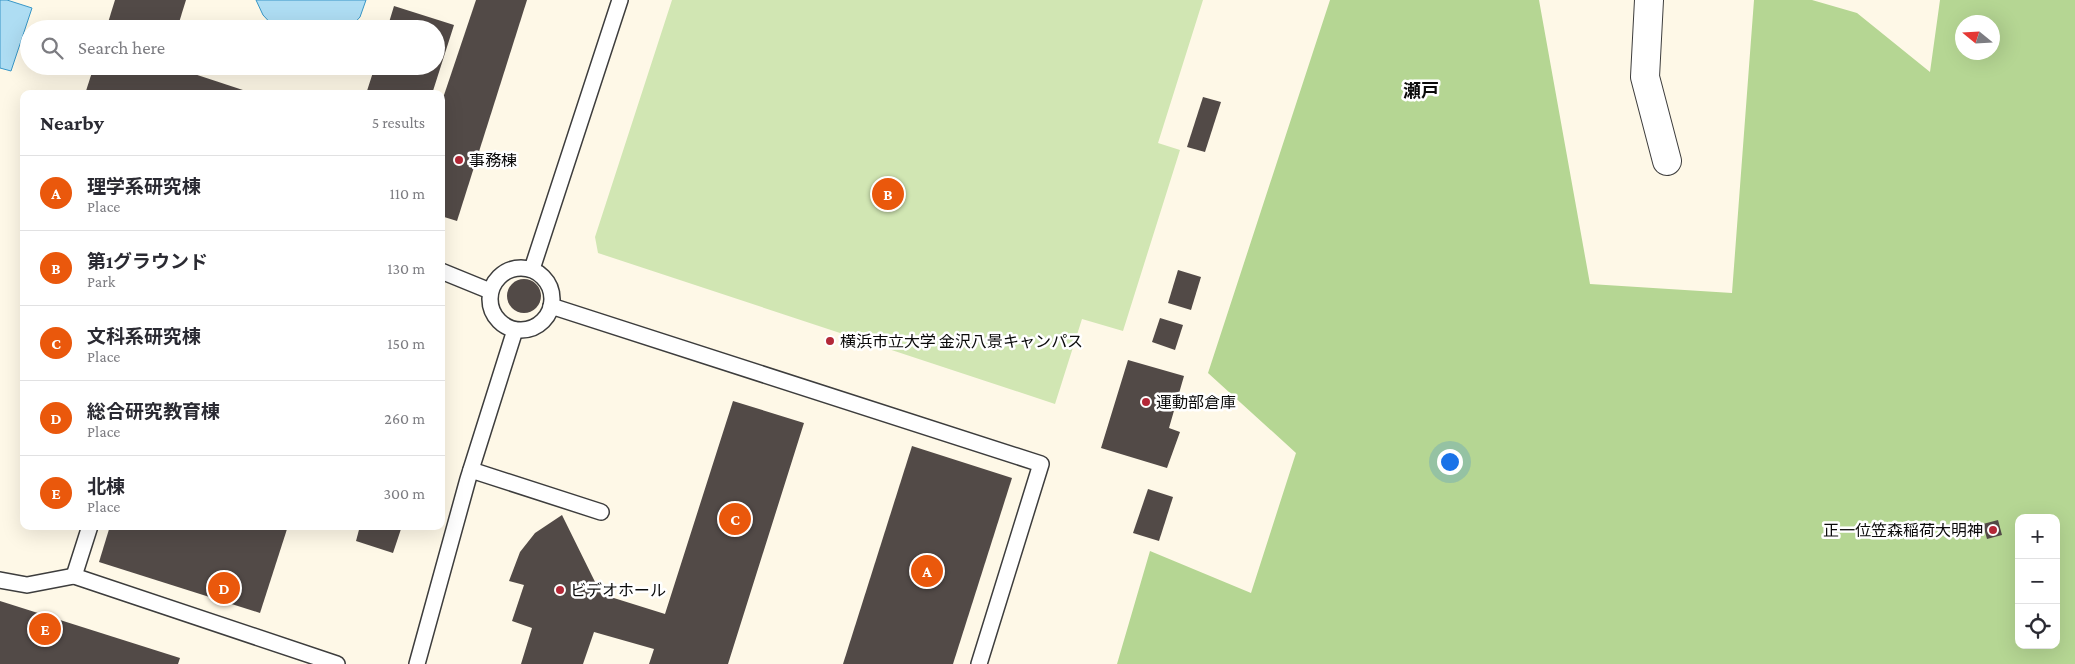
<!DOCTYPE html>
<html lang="en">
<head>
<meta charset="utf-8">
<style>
  body { margin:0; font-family:"Crimson Pro","Noto Sans JP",serif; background:#f2f2f3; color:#2b2b33 }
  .controls { position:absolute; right:15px; bottom:15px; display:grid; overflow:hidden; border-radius:10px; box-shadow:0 5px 20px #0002 }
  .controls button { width:45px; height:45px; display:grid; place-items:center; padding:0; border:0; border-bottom:1px solid #e1e1e2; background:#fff; color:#2b2b33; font:25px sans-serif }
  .compass { position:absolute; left:1955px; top:15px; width:45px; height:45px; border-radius:50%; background:#fff; box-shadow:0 5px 20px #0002; rotate:288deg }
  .you { position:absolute; left:1449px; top:461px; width:18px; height:18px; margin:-12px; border:4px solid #fff; border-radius:50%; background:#1a73e8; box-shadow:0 0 0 8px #1a73e833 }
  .badge { display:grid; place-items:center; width:32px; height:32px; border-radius:50%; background:#ea580c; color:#fff; font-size:16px; font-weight:700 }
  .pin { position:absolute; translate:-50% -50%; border:2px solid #fff; box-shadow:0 1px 5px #0006 }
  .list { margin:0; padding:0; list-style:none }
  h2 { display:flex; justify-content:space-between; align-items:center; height:65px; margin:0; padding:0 20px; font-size:21px }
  h2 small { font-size:16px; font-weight:400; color:#7c7c81 }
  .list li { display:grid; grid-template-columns:32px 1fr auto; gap:15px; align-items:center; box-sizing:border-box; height:75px; padding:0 20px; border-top:1px solid #e1e1e2 }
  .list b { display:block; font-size:19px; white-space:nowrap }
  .list p { margin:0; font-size:16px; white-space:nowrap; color:#7c7c81 }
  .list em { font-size:16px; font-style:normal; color:#7c7c81 }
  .icon { flex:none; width:28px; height:28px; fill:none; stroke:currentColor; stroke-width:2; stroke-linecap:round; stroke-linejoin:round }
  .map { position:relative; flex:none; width:2075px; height:664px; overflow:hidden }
  .search { position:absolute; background:#fff; box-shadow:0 5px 20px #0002; left:20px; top:20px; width:425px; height:55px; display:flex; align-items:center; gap:12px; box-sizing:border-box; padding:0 18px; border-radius:28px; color:#7c7c81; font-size:19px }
  .panel { position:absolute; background:#fff; box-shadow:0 5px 20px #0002; left:20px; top:90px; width:425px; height:440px; border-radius:10px }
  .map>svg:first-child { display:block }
  .green { fill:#d1e6b3 }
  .forest { fill:#b5d693; fill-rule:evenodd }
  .water { fill:#aeddf3; stroke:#3896c7 }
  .building { fill:#524a47 }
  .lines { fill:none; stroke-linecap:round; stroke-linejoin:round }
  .lane-casing { stroke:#3d3d3d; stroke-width:18 }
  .street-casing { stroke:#3d3d3d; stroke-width:30 }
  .lane { stroke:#fff; stroke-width:15 }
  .street { stroke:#fff; stroke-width:28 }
  .poi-dot { fill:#b32837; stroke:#fff; stroke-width:2 }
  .labels { text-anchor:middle; stroke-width:5; stroke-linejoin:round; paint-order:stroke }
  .poi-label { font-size:16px; fill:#0a0a0a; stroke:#fff; text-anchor:start }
  .neighbourhood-label { font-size:18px; font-weight:bold; fill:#0a0a0a; stroke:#fff }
</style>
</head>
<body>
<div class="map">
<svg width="2075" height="664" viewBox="0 0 2075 664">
  <rect width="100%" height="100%" fill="#fef8e7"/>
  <!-- green -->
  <polygon class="green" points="672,0 1203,0 1158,143 1180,150 1123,331 1082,319 1055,404 598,253 595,237"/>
  <!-- forest -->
  <path class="forest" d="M1330,0H1539L1590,284L1732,293L1754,0H1812L1857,13L1930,72L1940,0H2075V664H1117L1150,551L1251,593L1296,453L1208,373ZM1962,22H1992V52H1962ZM2019,518H2056V645H2019Z"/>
  <!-- water -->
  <g class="water">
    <polygon points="0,0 7,0 32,8 11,71 0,68"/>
    <polygon points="256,0 366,0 360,17 349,29 276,29 263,15"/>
  </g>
  <!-- building -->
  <g class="building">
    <polygon points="115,0 186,0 177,29 106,29"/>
    <polygon points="476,0 527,0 457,221 441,216 441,104"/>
    <polygon points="394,6 454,25 432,94 366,94 375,66 436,66 436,29 387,29"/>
    <polygon points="94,66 170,66 255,94 85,94"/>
    <polygon points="1203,97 1221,102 1205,152 1187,147"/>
    <polygon points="1178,270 1201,277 1191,310 1168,303"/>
    <circle cx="524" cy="296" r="17"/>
    <polygon points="1160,318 1183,325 1175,350 1152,342"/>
    <polygon points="1128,360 1184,376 1169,428 1180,432 1167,468 1101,448"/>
    <polygon points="733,401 804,423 728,664 649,664 654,649 594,632 583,664 521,664 532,628 512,621 524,585 509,581 520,552 535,533 562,515 601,594 665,614"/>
    <polygon points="912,446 1012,478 953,664 843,664"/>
    <polygon points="1148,489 1173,497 1159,541 1133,533"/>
    <polygon points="1998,520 2002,535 1987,539 1983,524"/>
    <polygon points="110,526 288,526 260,613 99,562"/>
    <polygon points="360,526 402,526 393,553 356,541"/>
    <polygon points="0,601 180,658 178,664 0,664"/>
  </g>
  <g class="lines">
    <defs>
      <g id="lane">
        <circle cx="521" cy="299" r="31"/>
        <polyline points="532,269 620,0"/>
        <polyline points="441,271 490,291"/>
        <polyline points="551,306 1041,464 979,664"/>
        <polyline points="471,470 601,512"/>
        <polyline points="74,576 90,526"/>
        <polyline points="0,580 27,585 74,576 337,664"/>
        <polyline points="417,664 468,479 515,330"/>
      </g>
      <polyline id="street" points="1649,0 1645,77 1667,161"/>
    </defs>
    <!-- lane casing -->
    <use href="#lane" class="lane-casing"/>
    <!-- street casing -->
    <use href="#street" class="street-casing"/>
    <!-- lane -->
    <use href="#lane" class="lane"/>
    <!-- street -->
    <use href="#street" class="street"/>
  </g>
  <!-- markers -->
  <g class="poi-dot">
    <circle cx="459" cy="160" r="5"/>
    <circle cx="830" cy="341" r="5"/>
    <circle cx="1146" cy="402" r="5"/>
    <circle cx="1993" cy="530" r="5"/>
    <circle cx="560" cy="590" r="5"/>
  </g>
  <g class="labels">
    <!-- poi labels -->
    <g class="poi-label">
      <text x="469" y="166">事務棟</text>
      <text x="840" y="347">横浜市立大学 金沢八景キャンパス</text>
      <text x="1156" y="408">運動部倉庫</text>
      <text x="1983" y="536" text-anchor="end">正一位笠森稲荷大明神</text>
      <text x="570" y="596">ビデオホール</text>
    </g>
    <!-- neighbourhood labels -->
    <g class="neighbourhood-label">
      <text x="1421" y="97">瀬戸</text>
    </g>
  </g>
</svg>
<div class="controls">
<button>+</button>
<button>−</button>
<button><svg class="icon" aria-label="locate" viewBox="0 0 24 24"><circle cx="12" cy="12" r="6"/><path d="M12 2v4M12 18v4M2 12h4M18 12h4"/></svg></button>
</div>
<svg class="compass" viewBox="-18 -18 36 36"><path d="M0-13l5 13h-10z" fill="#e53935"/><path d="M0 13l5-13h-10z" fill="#7c7c81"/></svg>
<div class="you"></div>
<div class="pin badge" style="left:927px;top:571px">A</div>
<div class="pin badge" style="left:888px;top:194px">B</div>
<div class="pin badge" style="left:735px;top:519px">C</div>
<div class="pin badge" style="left:224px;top:588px">D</div>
<div class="pin badge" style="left:45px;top:629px">E</div>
<div class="search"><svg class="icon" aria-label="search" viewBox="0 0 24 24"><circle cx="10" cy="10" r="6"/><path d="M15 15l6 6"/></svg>Search here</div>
<section class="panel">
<h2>Nearby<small>5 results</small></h2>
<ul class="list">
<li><span class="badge">A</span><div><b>理学系研究棟</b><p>Place</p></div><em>110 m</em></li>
<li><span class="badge">B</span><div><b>第1グラウンド</b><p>Park</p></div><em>130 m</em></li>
<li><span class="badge">C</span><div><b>文科系研究棟</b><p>Place</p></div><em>150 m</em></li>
<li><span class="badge">D</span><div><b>総合研究教育棟</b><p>Place</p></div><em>260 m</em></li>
<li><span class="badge">E</span><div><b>北棟</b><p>Place</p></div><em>300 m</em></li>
</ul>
</section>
</div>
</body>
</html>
